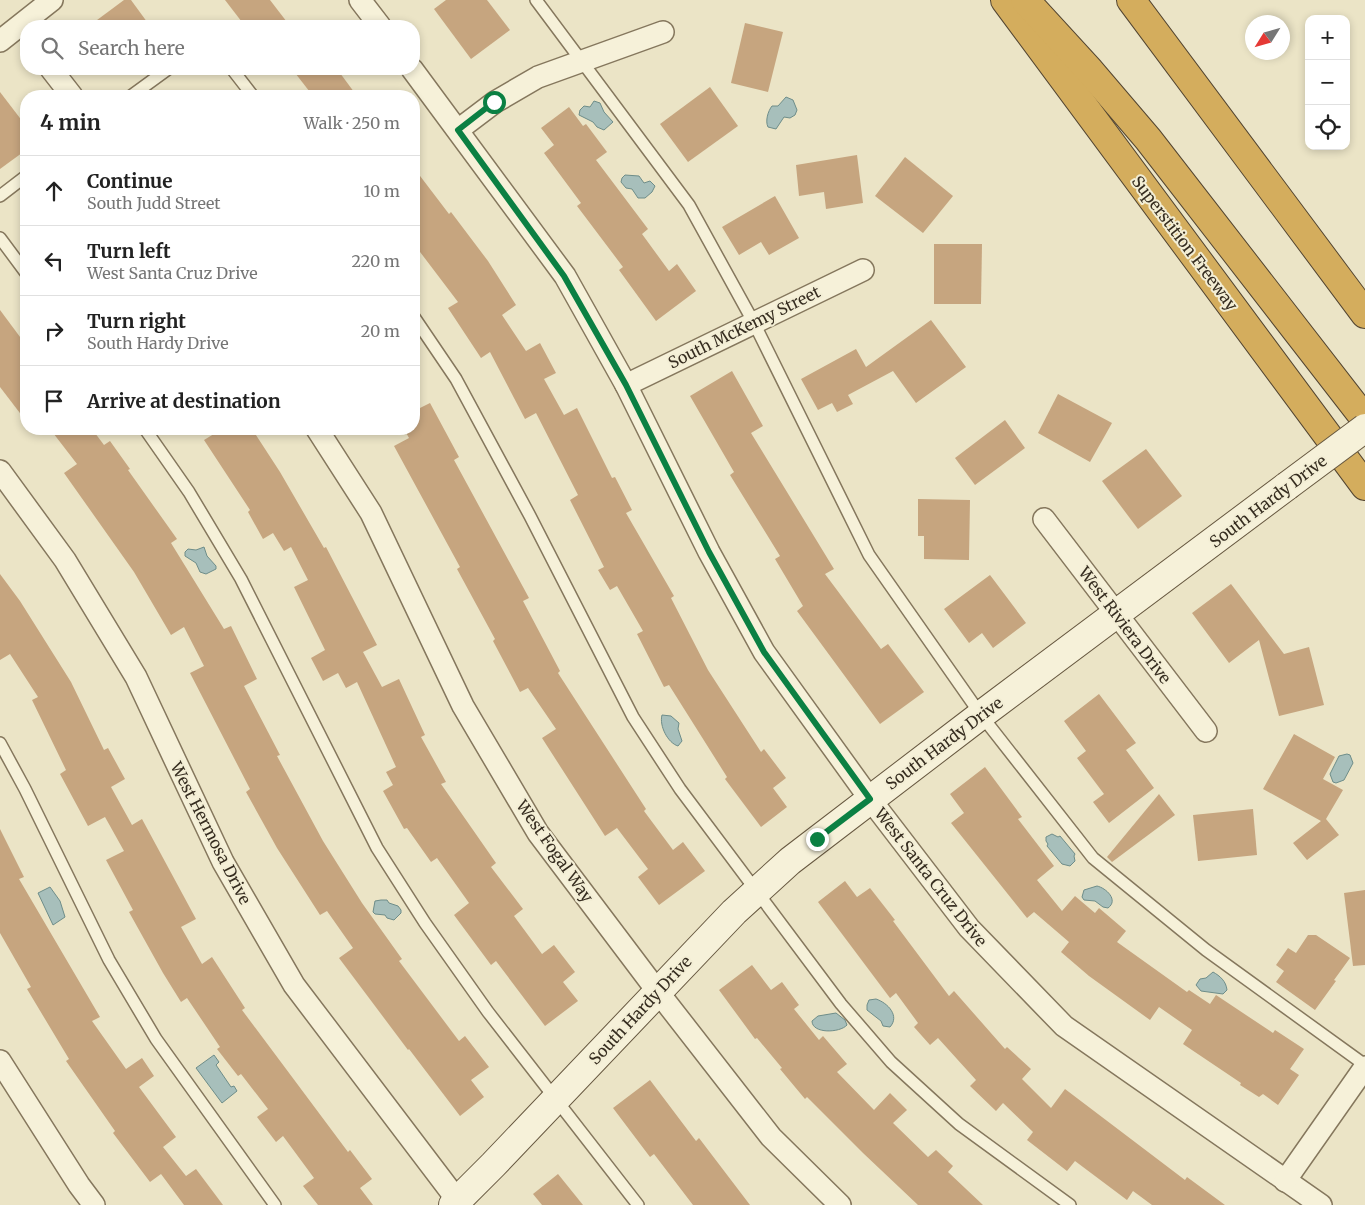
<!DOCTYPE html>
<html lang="en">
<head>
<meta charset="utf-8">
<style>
  body { margin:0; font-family:Merriweather,serif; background:#f6f6f6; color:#222 }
  .controls { position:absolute; right:15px; top:15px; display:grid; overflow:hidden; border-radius:10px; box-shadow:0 2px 8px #0003 }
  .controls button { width:45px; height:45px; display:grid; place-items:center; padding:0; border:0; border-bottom:1px solid #e0e0e0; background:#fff; color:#222; font:25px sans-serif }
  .compass { position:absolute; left:1245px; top:15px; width:45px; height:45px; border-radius:50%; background:#fff; box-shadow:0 2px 8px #0003; rotate:233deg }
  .stop { position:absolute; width:15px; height:15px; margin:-11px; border:4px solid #0b8043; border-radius:50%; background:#fff }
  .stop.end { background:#0b8043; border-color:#fff; box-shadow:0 1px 5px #0008 }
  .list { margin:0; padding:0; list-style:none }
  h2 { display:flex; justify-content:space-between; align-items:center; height:65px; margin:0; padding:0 20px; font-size:21px }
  h2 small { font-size:16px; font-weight:400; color:#767676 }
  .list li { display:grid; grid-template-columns:32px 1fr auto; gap:15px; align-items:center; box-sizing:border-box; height:70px; padding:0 20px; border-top:1px solid #e0e0e0 }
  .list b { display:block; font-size:19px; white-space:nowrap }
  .list p { margin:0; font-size:16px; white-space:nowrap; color:#767676 }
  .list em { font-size:16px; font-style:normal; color:#767676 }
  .icon { flex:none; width:28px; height:28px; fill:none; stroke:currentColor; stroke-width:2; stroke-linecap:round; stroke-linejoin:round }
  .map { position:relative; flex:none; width:1365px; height:1205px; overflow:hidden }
  .search { position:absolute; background:#fff; box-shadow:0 2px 8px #0003; left:20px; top:20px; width:400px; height:55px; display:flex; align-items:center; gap:12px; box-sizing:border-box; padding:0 18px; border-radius:20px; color:#767676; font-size:19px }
  .panel { position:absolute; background:#fff; box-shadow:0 2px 8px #0003; left:20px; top:90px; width:400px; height:345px; border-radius:20px }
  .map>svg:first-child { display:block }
  .water { fill:#a7bfbb; stroke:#6e8d89 }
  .building { fill:#c6a57f }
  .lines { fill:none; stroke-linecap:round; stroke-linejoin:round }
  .lane-casing { stroke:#85775d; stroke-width:14 }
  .street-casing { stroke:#85775d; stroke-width:24 }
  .secondary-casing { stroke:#675840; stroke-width:30 }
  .highway-casing { stroke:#534531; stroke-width:30 }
  .lane { stroke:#f6f1d9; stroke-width:11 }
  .street { stroke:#f6f1d9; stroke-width:21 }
  .secondary { stroke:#f6f1d9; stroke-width:28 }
  .highway { stroke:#d4ad5d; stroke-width:28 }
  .secondary-bridge-casing { stroke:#675840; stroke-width:30; stroke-linecap:butt }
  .secondary-bridge { stroke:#f6f1d9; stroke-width:28 }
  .route { stroke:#0b8043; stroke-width:6 }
  .labels { text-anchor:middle; stroke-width:4; stroke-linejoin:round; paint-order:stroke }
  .street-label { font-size:16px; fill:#362d20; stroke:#f3eed5 }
</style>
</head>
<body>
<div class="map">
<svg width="1365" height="1205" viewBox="0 0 1365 1205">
  <rect width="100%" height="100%" fill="#ebe4c6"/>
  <!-- water -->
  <g class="water">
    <path d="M786,97L793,100L797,110L795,115L790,118L784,117L776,129L768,127C765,121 768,111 772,106H778Z"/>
    <polygon points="594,101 600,103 604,112 613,122 604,130 597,127 593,122 579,115 580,110 584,106 590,107"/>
    <polygon points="625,175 639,176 644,183 650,181 655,186 652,192 645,198 638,198 632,189 626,188 621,182 622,178"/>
    <polygon points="204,547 207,556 216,566 216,569 206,574 200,572 196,563 185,556 185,552 188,549 196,550"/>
    <path d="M662,715L671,716L679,723L678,729L682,741L678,746C668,743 659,726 662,715Z"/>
    <polygon points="1347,754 1350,755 1353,763 1344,780 1336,783 1333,782 1330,774 1339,756"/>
    <polygon points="1052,834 1058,837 1060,836 1075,854 1074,856 1075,861 1070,866 1062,864 1047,846 1048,844 1046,841 1046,837"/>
    <path d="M1097,886C1106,888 1119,900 1108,908L1103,907L1095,901L1084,900L1082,897L1084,890Z"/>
    <polygon points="50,887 60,901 65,917 53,925 38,893"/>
    <polygon points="381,900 387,900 389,903 398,906 401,910 401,913 394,920 387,918 385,915 375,914 373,912 375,901"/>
    <path d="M1213,972C1220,976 1226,981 1227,990L1223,994L1201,991L1196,985L1200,979L1206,978Z"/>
    <path d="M876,999C888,1003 900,1016 890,1027L883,1026L881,1021L867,1010V1005L869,1000Z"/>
    <path d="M836,1013L845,1020L847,1025C840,1033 812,1034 812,1021L818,1016Z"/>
    <polygon points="214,1055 219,1062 216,1065 231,1087 234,1086 237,1091 222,1103 196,1068"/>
  </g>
  <!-- building -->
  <g class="building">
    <polygon points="124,0 131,0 150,26 89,26"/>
    <polygon points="225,0 270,0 290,26 245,26"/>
    <polygon points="446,0 487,0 510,30 471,59 434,9"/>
    <polygon points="745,23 783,32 768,92 731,83"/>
    <polygon points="292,69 337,69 357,96 313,96"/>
    <polygon points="710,87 738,126 688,162 660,124"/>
    <polygon points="0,92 26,126 26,150 0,169"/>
    <polygon points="569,107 583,126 586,124 607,152 596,160 648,229 642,234 669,271 677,264 696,291 656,321 619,270 623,267 577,206 581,203 544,153 554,145 541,128"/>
    <polygon points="857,155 863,203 826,209 824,192 799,196 796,165"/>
    <polygon points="905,157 953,196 923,233 875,196"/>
    <polygon points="414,168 449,214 451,212 488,261 516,305 502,315 526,351 540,343 556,373 544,379 564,415 577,408 612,478 615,477 632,510 626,513 674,596 671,598 708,670 761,752 764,749 786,778 773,788 787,807 761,827 725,779 727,777 669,685 664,687 637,634 643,631 617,586 610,590 598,570 604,567 570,500 578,495 536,413 525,419 490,352 481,358 448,308 458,302 414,244"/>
    <polygon points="775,196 799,238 769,255 761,242 739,255 722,227"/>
    <polygon points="934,244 982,244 981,304 934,304"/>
    <polygon points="0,310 26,345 26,421 0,387"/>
    <polygon points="931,320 966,367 916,403 893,371 848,395 853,404 837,412 832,403 818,410 801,379 856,349 866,367"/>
    <polygon points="732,371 763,426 751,433 834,569 825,574 881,649 888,644 924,692 880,724 797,611 803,606 775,559 780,556 730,475 734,472 690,396"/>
    <polygon points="1058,394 1112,423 1090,462 1038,433"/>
    <polygon points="430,403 459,457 454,460 529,598 523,601 560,671 558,673 646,809 644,811 673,850 683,842 705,871 659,905 638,877 648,869 617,828 605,836 542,738 556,729 528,688 520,692 493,641 495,639 457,569 460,567 394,446 409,438 404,429 414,429 414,411"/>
    <polygon points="1005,420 1025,448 975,485 955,458"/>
    <polygon points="50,429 92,429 104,445 110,441 130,469 128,470 177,539 171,543 224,629 231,626 257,679 244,686 280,755 277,756 323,841 362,903 402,959 399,961 459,1041 465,1036 489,1067 471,1080 484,1097 460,1116 409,1049 408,1050 339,958 353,948 327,911 320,915 277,848 246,792 250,789 190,673 204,666 184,627 171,635 134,572 64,473 77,464"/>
    <polygon points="222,429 252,429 280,472 324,548 326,547 377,645 363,652 382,687 399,679 425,735 421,737 446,782 441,784 496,863 491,867 523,909 514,916 542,954 554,945 575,972 563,982 578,1001 545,1026 496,961 491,965 454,915 469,903 437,858 431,862 407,828 404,829 383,791 393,785 386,772 396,767 357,682 346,688 338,673 323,681 311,658 325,650 294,587 308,580 291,547 284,551 273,533 263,539 248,512 250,510 204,440"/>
    <polygon points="1146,449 1182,496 1138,529 1102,481"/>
    <polygon points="918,499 970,500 969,560 924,559 924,536 918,536"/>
    <polygon points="0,574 20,601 71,682 104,750 108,748 125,779 111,787 132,825 142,819 196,919 181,927 202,964 212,957 245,1008 242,1010 348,1152 350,1150 372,1179 360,1188 373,1205 318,1205 303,1186 314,1178 283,1136 276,1142 257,1117 268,1109 241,1074 238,1076 217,1049 220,1047 187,998 181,1002 163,973 129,912 133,910 106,860 124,851 105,817 88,826 60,774 66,770 32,700 38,697 10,654 0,660"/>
    <polygon points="990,575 1026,623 993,648 982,633 969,643 944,609"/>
    <polygon points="1231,584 1284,654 1309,647 1324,705 1279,716 1259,640 1229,663 1192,613"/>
    <polygon points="1099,694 1136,743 1126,750 1154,788 1109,823 1093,802 1104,794 1077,758 1086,751 1064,721"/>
    <polygon points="1294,734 1335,757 1323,779 1343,790 1326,819 1339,835 1307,860 1293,843 1321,821 1263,789"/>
    <polygon points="985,767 1022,817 1018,819 1054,866 1037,880 1062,911 1075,896 1095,913 1099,908 1126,931 1117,942 1187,992 1189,990 1210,1004 1216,995 1273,1033 1275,1030 1304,1049 1290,1069 1299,1075 1278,1105 1263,1094 1259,1097 1240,1085 1241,1083 1183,1044 1192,1030 1159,1007 1150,1020 1089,976 1061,952 1069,942 1034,912 1027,918 951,823 964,813 950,794"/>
    <polygon points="1159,794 1175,815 1112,862 1107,857"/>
    <polygon points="1253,809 1257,855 1198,861 1193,815"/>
    <polygon points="0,829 24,877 19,879 100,1017 92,1021 126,1069 142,1058 154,1076 139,1087 176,1137 163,1147 186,1176 196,1169 223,1205 184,1205 161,1174 150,1182 113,1133 115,1131 66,1061 69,1059 27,989 31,987 0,933"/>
    <polygon points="845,881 857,897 870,888 895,920 893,921 949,996 954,991 1005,1049 1007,1047 1031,1069 1022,1079 1051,1108 1065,1089 1185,1180 1187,1177 1225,1205 1152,1205 1133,1191 1127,1200 1075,1161 1067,1171 1027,1140 1033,1132 1003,1103 996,1111 970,1086 976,1080 938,1038 930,1045 914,1027 918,1023 896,993 890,998 818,902"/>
    <polygon points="1365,890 1365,965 1353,966 1344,893"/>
    <polygon points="1308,935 1316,935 1350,958 1334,980 1336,981 1315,1010 1276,982 1284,971 1276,965 1288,948 1296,953"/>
    <polygon points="752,965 771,990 782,982 799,1005 794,1009 819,1040 823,1036 847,1064 837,1072 874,1110 890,1093 907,1110 893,1123 928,1157 936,1150 953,1166 948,1172 983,1205 918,1205 863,1153 807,1097 805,1099 780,1069 782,1068 757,1038 755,1039 719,990"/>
    <polygon points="650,1080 696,1141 699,1138 750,1205 693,1205 654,1154 650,1157 613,1108"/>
    <polygon points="558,1174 583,1205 542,1205 533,1194"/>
  </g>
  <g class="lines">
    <defs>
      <g id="lane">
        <polyline points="536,0 689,205 754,323 869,555 981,715 1093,858 1206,950 1365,1065"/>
        <polyline points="232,69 253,96"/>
        <polyline points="131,96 168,69"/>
        <polyline points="0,196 26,176"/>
        <polyline points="0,238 26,273"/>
        <polyline points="414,317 456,379 530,516 633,717 680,789 841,1004 891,1062 959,1124 1070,1205"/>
        <polyline points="145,429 189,492 241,579 377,848 425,923 488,1012 638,1205"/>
        <polyline points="0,743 25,789 109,960 156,1039 275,1205"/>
      </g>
      <g id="street">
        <polyline points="360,0 380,26"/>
        <polyline points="0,41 52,0"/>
        <polyline points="51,69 72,96"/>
        <polyline points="412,69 565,276 626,385 709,552 764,652 870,799 969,928 1064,1026 1321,1205"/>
        <polyline points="458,130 495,102 538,77 663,32"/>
        <polyline points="626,385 863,270"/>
        <polyline points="317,429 371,513 463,706 538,833 658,992 771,1137 840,1205"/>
        <polyline points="0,471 65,560 136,677 223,862 294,985 461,1205"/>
        <polyline points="1044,519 1206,731"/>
        <polyline points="0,1061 79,1185 94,1205"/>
        <polyline points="1285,1181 1365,1067"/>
      </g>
      <polyline id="secondary" points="453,1205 493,1165 734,912 790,861 981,715 1287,486"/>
      <g id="highway">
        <polyline points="1005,0 1365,486"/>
        <polyline points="1025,0 1090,71 1148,139 1365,419"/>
        <polyline points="1131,0 1365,314"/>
      </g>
    </defs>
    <!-- lane casing -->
    <use href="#lane" class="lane-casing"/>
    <!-- street casing -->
    <use href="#street" class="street-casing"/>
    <!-- secondary casing -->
    <use href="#secondary" class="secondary-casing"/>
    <!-- highway casing -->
    <use href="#highway" class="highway-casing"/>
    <!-- lane -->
    <use href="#lane" class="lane"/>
    <!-- street -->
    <use href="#street" class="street"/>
    <!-- secondary -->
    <use href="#secondary" class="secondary"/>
    <!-- highway -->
    <use href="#highway" class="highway"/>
    <defs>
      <polyline id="secondary-bridge" points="1287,486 1365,428"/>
    </defs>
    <!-- secondary-bridge casing -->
    <use href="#secondary-bridge" class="secondary-bridge-casing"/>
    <!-- secondary-bridge -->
    <use href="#secondary-bridge" class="secondary-bridge"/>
  </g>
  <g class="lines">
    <!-- route -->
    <polyline class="route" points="494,102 458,130 564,276 626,385 709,552 764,652 870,799 817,839"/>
  </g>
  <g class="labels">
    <!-- street labels -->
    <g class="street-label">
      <text transform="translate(1185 243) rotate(53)" y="6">Superstition Freeway</text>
      <text transform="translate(744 327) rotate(-26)" y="6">South McKemy Street</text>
      <text transform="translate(1268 501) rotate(-37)" y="6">South Hardy Drive</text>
      <text transform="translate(1125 625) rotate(53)" y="6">West Riviera Drive</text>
      <text transform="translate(944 743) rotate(-37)" y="6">South Hardy Drive</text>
      <text transform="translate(211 833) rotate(63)" y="6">West Hermosa Drive</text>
      <text transform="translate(555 851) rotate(55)" y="6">West Fogal Way</text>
      <text transform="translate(931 877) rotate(52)" y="6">West Santa Cruz Drive</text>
      <text transform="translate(640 1010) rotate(-47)" y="6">South Hardy Drive</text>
    </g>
  </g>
</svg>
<div class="controls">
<button>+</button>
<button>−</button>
<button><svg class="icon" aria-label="locate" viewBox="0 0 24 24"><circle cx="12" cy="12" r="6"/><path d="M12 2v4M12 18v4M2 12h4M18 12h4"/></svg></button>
</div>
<svg class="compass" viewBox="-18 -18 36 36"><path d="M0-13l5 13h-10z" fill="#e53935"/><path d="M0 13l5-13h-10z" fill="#767676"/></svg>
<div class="stop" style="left:494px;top:102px"></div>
<div class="stop end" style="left:817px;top:839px"></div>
<div class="search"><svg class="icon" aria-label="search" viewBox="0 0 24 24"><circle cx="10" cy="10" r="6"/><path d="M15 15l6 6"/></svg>Search here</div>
<section class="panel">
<h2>4 min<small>Walk · 250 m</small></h2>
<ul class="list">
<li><svg class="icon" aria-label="ahead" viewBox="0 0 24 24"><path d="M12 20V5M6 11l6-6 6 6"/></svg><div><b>Continue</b><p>South Judd Street</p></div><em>10 m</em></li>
<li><svg class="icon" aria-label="left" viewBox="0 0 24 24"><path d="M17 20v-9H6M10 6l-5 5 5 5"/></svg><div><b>Turn left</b><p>West Santa Cruz Drive</p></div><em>220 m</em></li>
<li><svg class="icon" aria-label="right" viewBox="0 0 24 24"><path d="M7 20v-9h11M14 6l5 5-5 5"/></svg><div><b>Turn right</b><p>South Hardy Drive</p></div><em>20 m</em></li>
<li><svg class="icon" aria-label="arrive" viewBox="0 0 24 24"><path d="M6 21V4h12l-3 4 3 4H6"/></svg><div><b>Arrive at destination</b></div></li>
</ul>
</section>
</div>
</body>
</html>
